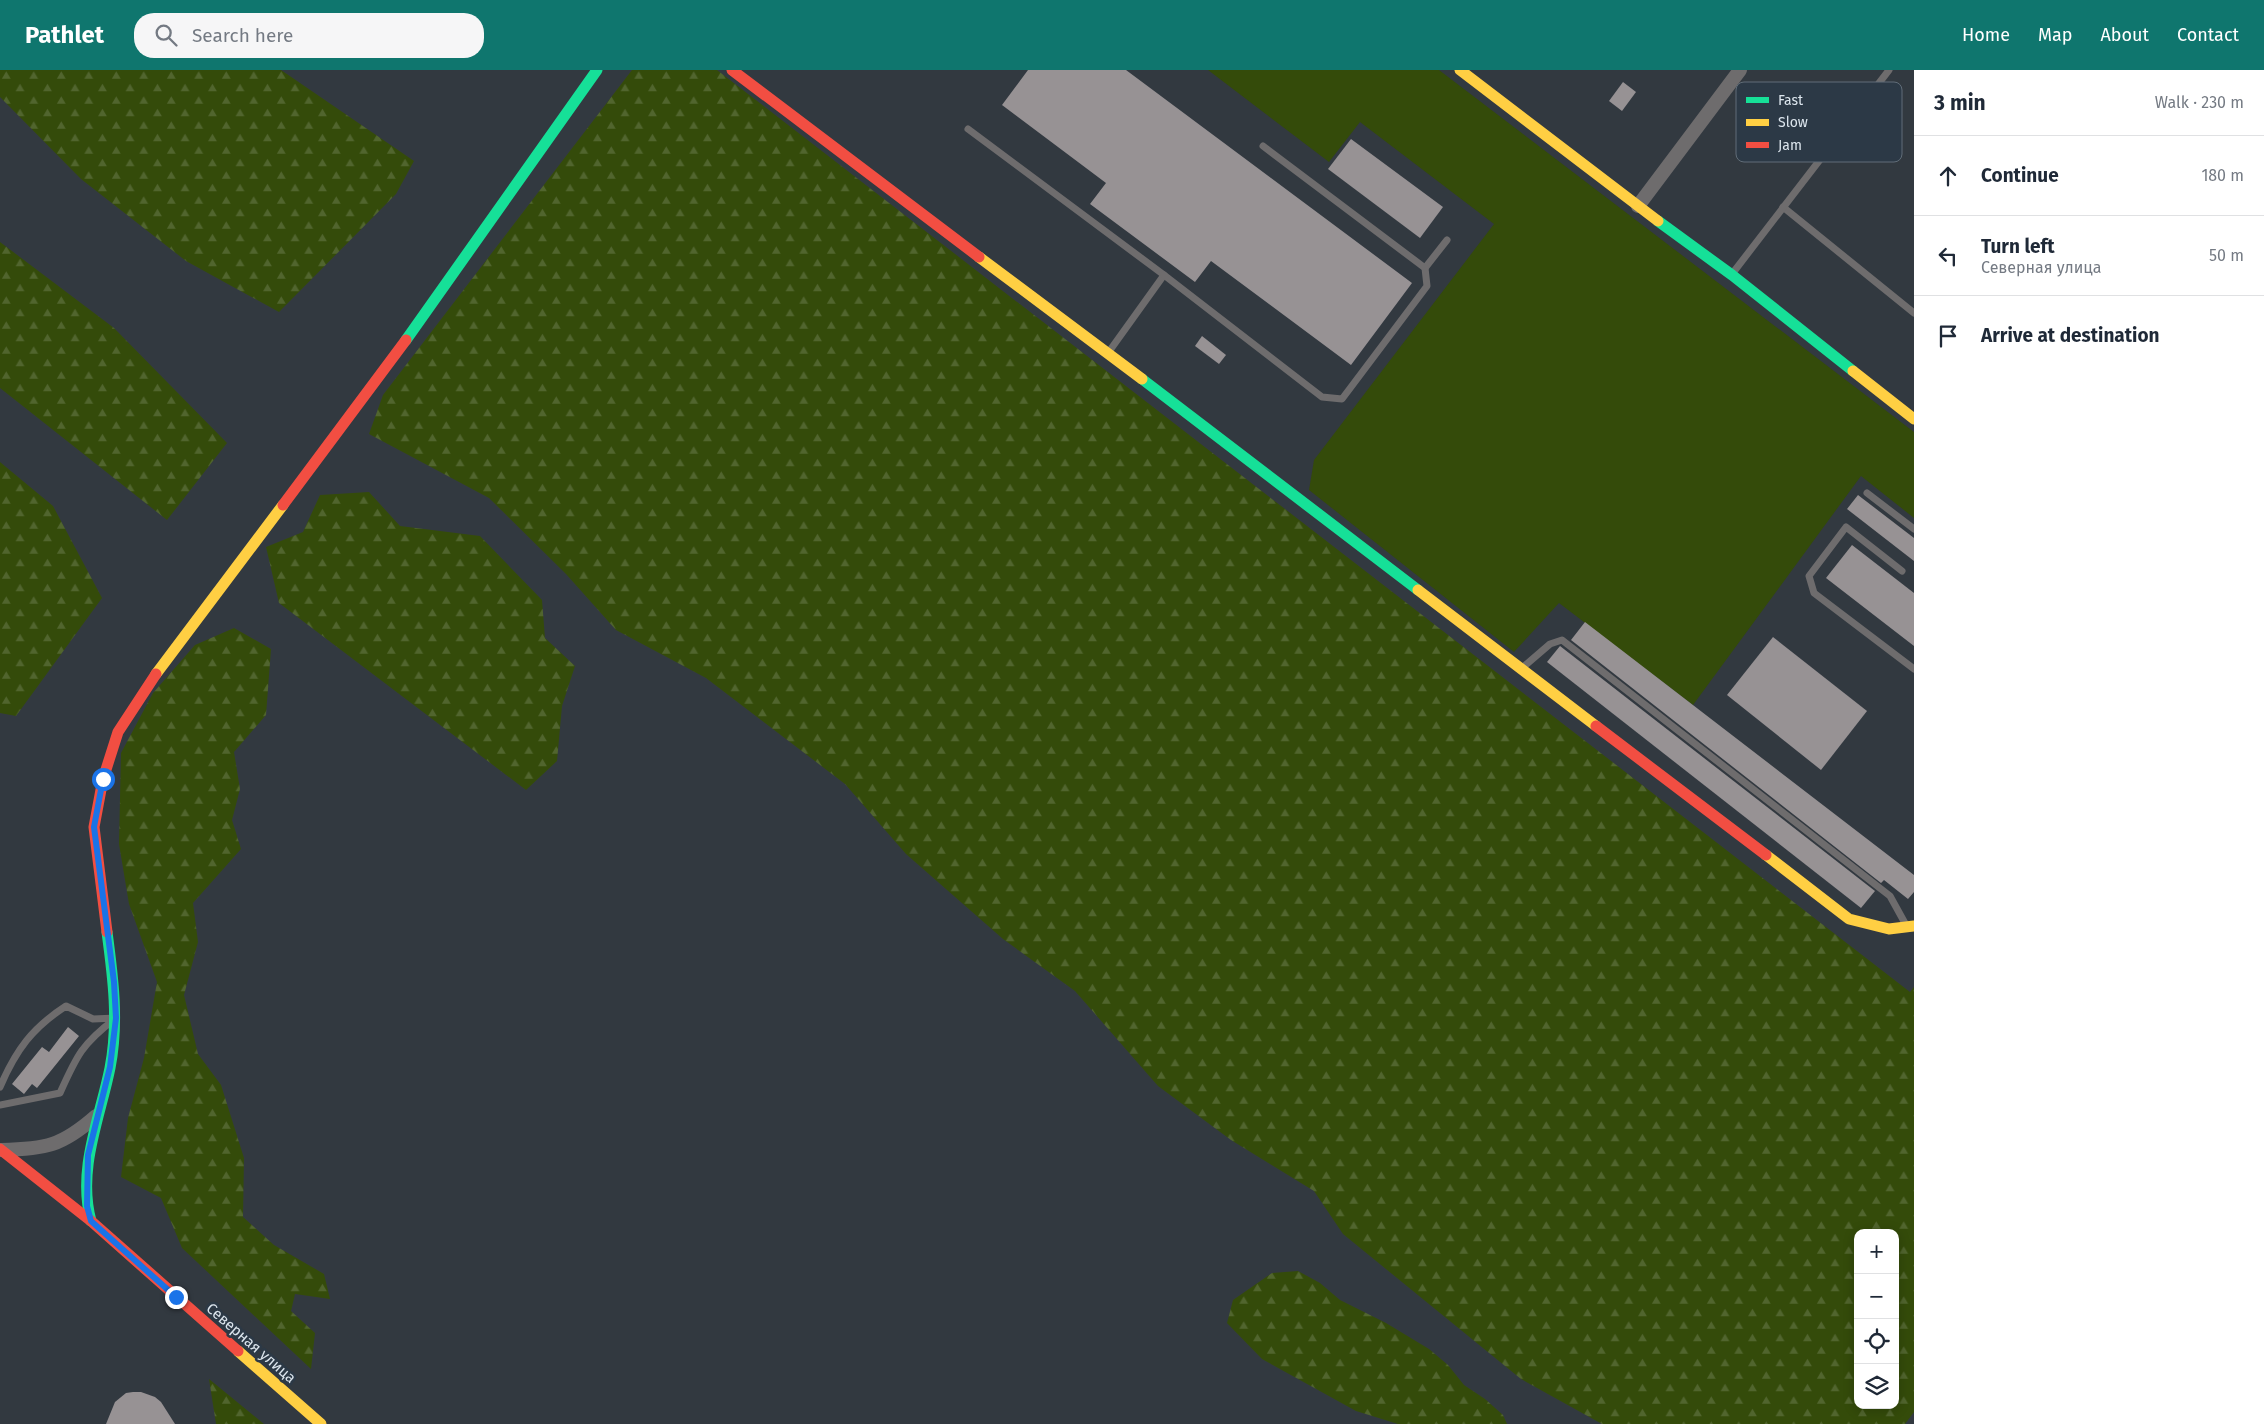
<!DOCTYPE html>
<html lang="en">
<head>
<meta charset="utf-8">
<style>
  body { margin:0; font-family:"Fira Sans",sans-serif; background:#f6f6f7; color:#1f2937 }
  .controls { position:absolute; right:15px; bottom:15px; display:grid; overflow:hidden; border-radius:10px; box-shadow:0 2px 12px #0003 }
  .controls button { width:45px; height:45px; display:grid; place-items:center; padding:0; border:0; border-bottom:1px solid #e0e1e3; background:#fff; color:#1f2937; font:25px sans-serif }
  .stop { position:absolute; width:15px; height:15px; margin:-11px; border:4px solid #1a73e8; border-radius:50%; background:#fff }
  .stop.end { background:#1a73e8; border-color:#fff; box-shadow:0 1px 5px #0008 }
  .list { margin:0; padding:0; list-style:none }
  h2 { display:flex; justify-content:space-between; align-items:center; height:65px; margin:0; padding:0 20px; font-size:21px }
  h2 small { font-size:16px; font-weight:400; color:#747a83 }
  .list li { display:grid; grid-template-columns:32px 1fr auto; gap:15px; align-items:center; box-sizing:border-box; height:80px; padding:0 20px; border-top:1px solid #e0e1e3 }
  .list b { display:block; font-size:19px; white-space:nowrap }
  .list p { margin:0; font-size:16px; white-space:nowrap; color:#747a83 }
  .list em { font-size:16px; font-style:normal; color:#747a83 }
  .icon { flex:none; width:28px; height:28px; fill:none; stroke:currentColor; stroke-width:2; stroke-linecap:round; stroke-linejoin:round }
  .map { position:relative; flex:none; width:1914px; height:1354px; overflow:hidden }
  header { display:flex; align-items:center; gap:30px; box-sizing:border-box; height:70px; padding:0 25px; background:#0f766e; color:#fff }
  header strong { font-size:24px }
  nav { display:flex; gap:28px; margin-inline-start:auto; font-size:18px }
  .search { width:350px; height:45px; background:#f6f6f7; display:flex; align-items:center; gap:12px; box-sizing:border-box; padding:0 18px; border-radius:20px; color:#747a83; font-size:19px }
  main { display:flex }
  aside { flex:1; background:#fff }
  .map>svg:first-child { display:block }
  .green { fill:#344b0a }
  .forest { fill:url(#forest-firs); fill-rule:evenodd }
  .building { fill:#979294 }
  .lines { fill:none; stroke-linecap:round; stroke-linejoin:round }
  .lane { stroke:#6e6c6d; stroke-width:7 }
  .street { stroke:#6e6c6d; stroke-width:14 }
  .fast { stroke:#16e098; stroke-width:11 }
  .slow { stroke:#ffcf43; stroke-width:11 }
  .jam { stroke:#f24e42; stroke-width:11 }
  .route { stroke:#1a73e8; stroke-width:6 }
  .labels { text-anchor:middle; stroke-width:5; stroke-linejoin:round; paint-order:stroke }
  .street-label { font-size:15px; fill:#dce5ed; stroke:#2c3946 }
  .key { fill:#2c3946; stroke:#616d78; stroke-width:1 }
  .key-label { font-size:14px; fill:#dce5ed }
</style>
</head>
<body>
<header>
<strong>Pathlet</strong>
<div class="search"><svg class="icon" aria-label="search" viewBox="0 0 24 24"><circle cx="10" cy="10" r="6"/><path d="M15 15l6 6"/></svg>Search here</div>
<nav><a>Home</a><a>Map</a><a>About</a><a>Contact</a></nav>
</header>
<main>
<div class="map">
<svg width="1914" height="1354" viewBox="0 0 1914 1354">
  <defs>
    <pattern id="forest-firs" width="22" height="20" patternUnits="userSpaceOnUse" patternTransform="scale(1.25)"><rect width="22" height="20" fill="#344b0a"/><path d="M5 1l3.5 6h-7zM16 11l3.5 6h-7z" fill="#51652e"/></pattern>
  </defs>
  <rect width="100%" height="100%" fill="#323940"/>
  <!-- green -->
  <polygon class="green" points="1208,0 1439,0 1914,362 1914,448 1861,406 1693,635 1559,533 1514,582 1309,420 1314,390 1494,154 1360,52 1329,92"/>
  <!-- forest -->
  <g class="forest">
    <polygon points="0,0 281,0 414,91 396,124 279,242 186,191 81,109 0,27"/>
    <path d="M632,0H717L1910,922L1914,917V1342L1905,1354H1602L1521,1309L1343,1164L1314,1121L1231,1070L1158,1016L1075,921L1003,869L906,784L845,714L706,608L616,560L566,504L489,428L369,364L383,325ZM1858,1163H1895V1335H1858Z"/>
    <polygon points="0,172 114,258 227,373 167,450 0,318"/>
    <polygon points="0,392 53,436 102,528 16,646 0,643"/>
    <polygon points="369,422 400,456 480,466 542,530 545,568 575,596 562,636 557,691 526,720 279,533 266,477 303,462 320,425"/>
    <polygon points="234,558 271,579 266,645 234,682 240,719 232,750 241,779 193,833 198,872 184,925 198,984 221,1015 244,1088 243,1147 274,1175 324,1204 330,1229 295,1224 291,1241 315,1263 311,1299 182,1178 161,1128 121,1107 128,1048 144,988 157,912 129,834 119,774 121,683 153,623 195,575"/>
    <polygon points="1298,1201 1320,1213 1340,1230 1386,1253 1429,1279 1448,1295 1464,1315 1485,1329 1503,1345 1507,1354 1398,1354 1356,1341 1262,1289 1227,1253 1233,1230 1272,1203"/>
    <polygon points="209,1309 264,1354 216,1354"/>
  </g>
  <!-- building -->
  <g class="building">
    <polygon points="1028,0 1126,0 1412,213 1351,295 1211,191 1195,212 1090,134 1106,113 1002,35"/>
    <polygon points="1623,12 1636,22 1622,41 1609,31"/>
    <polygon points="1351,69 1443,137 1420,168 1328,99"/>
    <polygon points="1202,266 1226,285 1219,294 1195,276"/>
    <polygon points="1858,425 1914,468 1914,491 1847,439"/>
    <polygon points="1852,475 1914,523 1914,576 1826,508"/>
    <polygon points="1585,552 1914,805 1914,822 1908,829 1884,810 1881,813 1571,570"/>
    <polygon points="1773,567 1867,641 1821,700 1727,625"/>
    <polygon points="1560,576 1875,821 1861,838 1547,592"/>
    <polygon points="68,957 79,966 37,1018 32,1014 24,1024 12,1014 42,977 49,982"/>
    <polygon points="133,1322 141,1322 155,1327 161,1332 175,1354 106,1354 115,1332 126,1323"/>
  </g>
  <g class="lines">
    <!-- lane -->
    <g class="lane">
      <polyline points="968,59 1164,205 1108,283"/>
      <polyline points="1783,137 1914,243"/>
      <polyline points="1425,198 1447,170"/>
      <polyline points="1732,204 1889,0"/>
      <polyline points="1164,205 1322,327 1342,329 1427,216 1425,198 1263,76"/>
      <polyline points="1867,423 1914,459"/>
      <polyline points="1902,501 1846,457 1809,506 1814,523 1914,599"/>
      <polyline points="1522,598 1550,574 1562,570 1890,826 1906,855"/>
      <path d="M0,1017C16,980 32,958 66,936L93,949L116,948C82,974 77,985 60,1023L0,1035"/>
    </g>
    <!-- street -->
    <g class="street">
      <polyline points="1638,136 1740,0"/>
      <path d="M1,1080C46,1079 62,1076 96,1046"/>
    </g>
    <!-- fast -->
    <g class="fast">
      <polyline points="1658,151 1732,205 1853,301"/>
      <polyline points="406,270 597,0"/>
      <polyline points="1142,309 1418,520"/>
      <path d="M91,1151C77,1099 100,1048 110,998C119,952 113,907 107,862"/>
    </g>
    <!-- slow -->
    <g class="slow">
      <polyline points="1460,0 1658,151"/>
      <polyline points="979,187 1142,309"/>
      <polyline points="1853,301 1914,349"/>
      <polyline points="1418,520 1596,656"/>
      <polyline points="156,604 283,435"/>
      <polyline points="1766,785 1849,849 1889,859 1914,856"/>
      <polyline points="238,1281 321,1354"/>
    </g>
    <!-- jam -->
    <g class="jam">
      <polyline points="732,0 979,187"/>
      <polyline points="283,435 406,270"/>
      <polyline points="1596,656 1766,785"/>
      <polyline points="107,862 94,757 103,709 118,662 156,604"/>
      <polyline points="0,1079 91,1151 238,1281"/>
    </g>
  </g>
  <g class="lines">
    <!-- route -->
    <polyline class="route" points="103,709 94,757 114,912 116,948 110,997 88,1085 87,1136 91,1151 176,1227"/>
  </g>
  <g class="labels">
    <!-- street labels -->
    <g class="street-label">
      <text transform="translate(251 1273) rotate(41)" y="5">Северная улица</text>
    </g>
  </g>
  <!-- legend -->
  <rect x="1736" y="12" width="166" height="80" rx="8" class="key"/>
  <rect x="1746" y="27" width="23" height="6" fill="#16e098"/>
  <rect x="1746" y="49" width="23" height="7" fill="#ffcf43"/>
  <rect x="1746" y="72" width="23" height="6" fill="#f24e42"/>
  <g class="key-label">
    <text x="1778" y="35">Fast</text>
    <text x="1778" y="57">Slow</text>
    <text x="1778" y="80">Jam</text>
  </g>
</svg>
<div class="controls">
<button>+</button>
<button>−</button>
<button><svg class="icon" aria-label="locate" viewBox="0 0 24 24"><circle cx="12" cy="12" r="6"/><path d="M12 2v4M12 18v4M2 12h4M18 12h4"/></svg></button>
<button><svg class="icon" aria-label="layers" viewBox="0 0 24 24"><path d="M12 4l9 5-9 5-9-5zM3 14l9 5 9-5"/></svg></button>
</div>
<div class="stop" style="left:103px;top:709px"></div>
<div class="stop end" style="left:176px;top:1227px"></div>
</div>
<aside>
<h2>3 min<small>Walk · 230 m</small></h2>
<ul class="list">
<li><svg class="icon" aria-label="ahead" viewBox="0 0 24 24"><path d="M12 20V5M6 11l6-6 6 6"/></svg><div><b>Continue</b></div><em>180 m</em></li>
<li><svg class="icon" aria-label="left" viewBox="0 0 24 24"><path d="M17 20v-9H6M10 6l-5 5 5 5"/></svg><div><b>Turn left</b><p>Северная улица</p></div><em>50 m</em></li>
<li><svg class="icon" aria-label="arrive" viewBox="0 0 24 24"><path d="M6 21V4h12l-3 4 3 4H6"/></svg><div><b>Arrive at destination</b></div></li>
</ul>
</aside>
</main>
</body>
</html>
